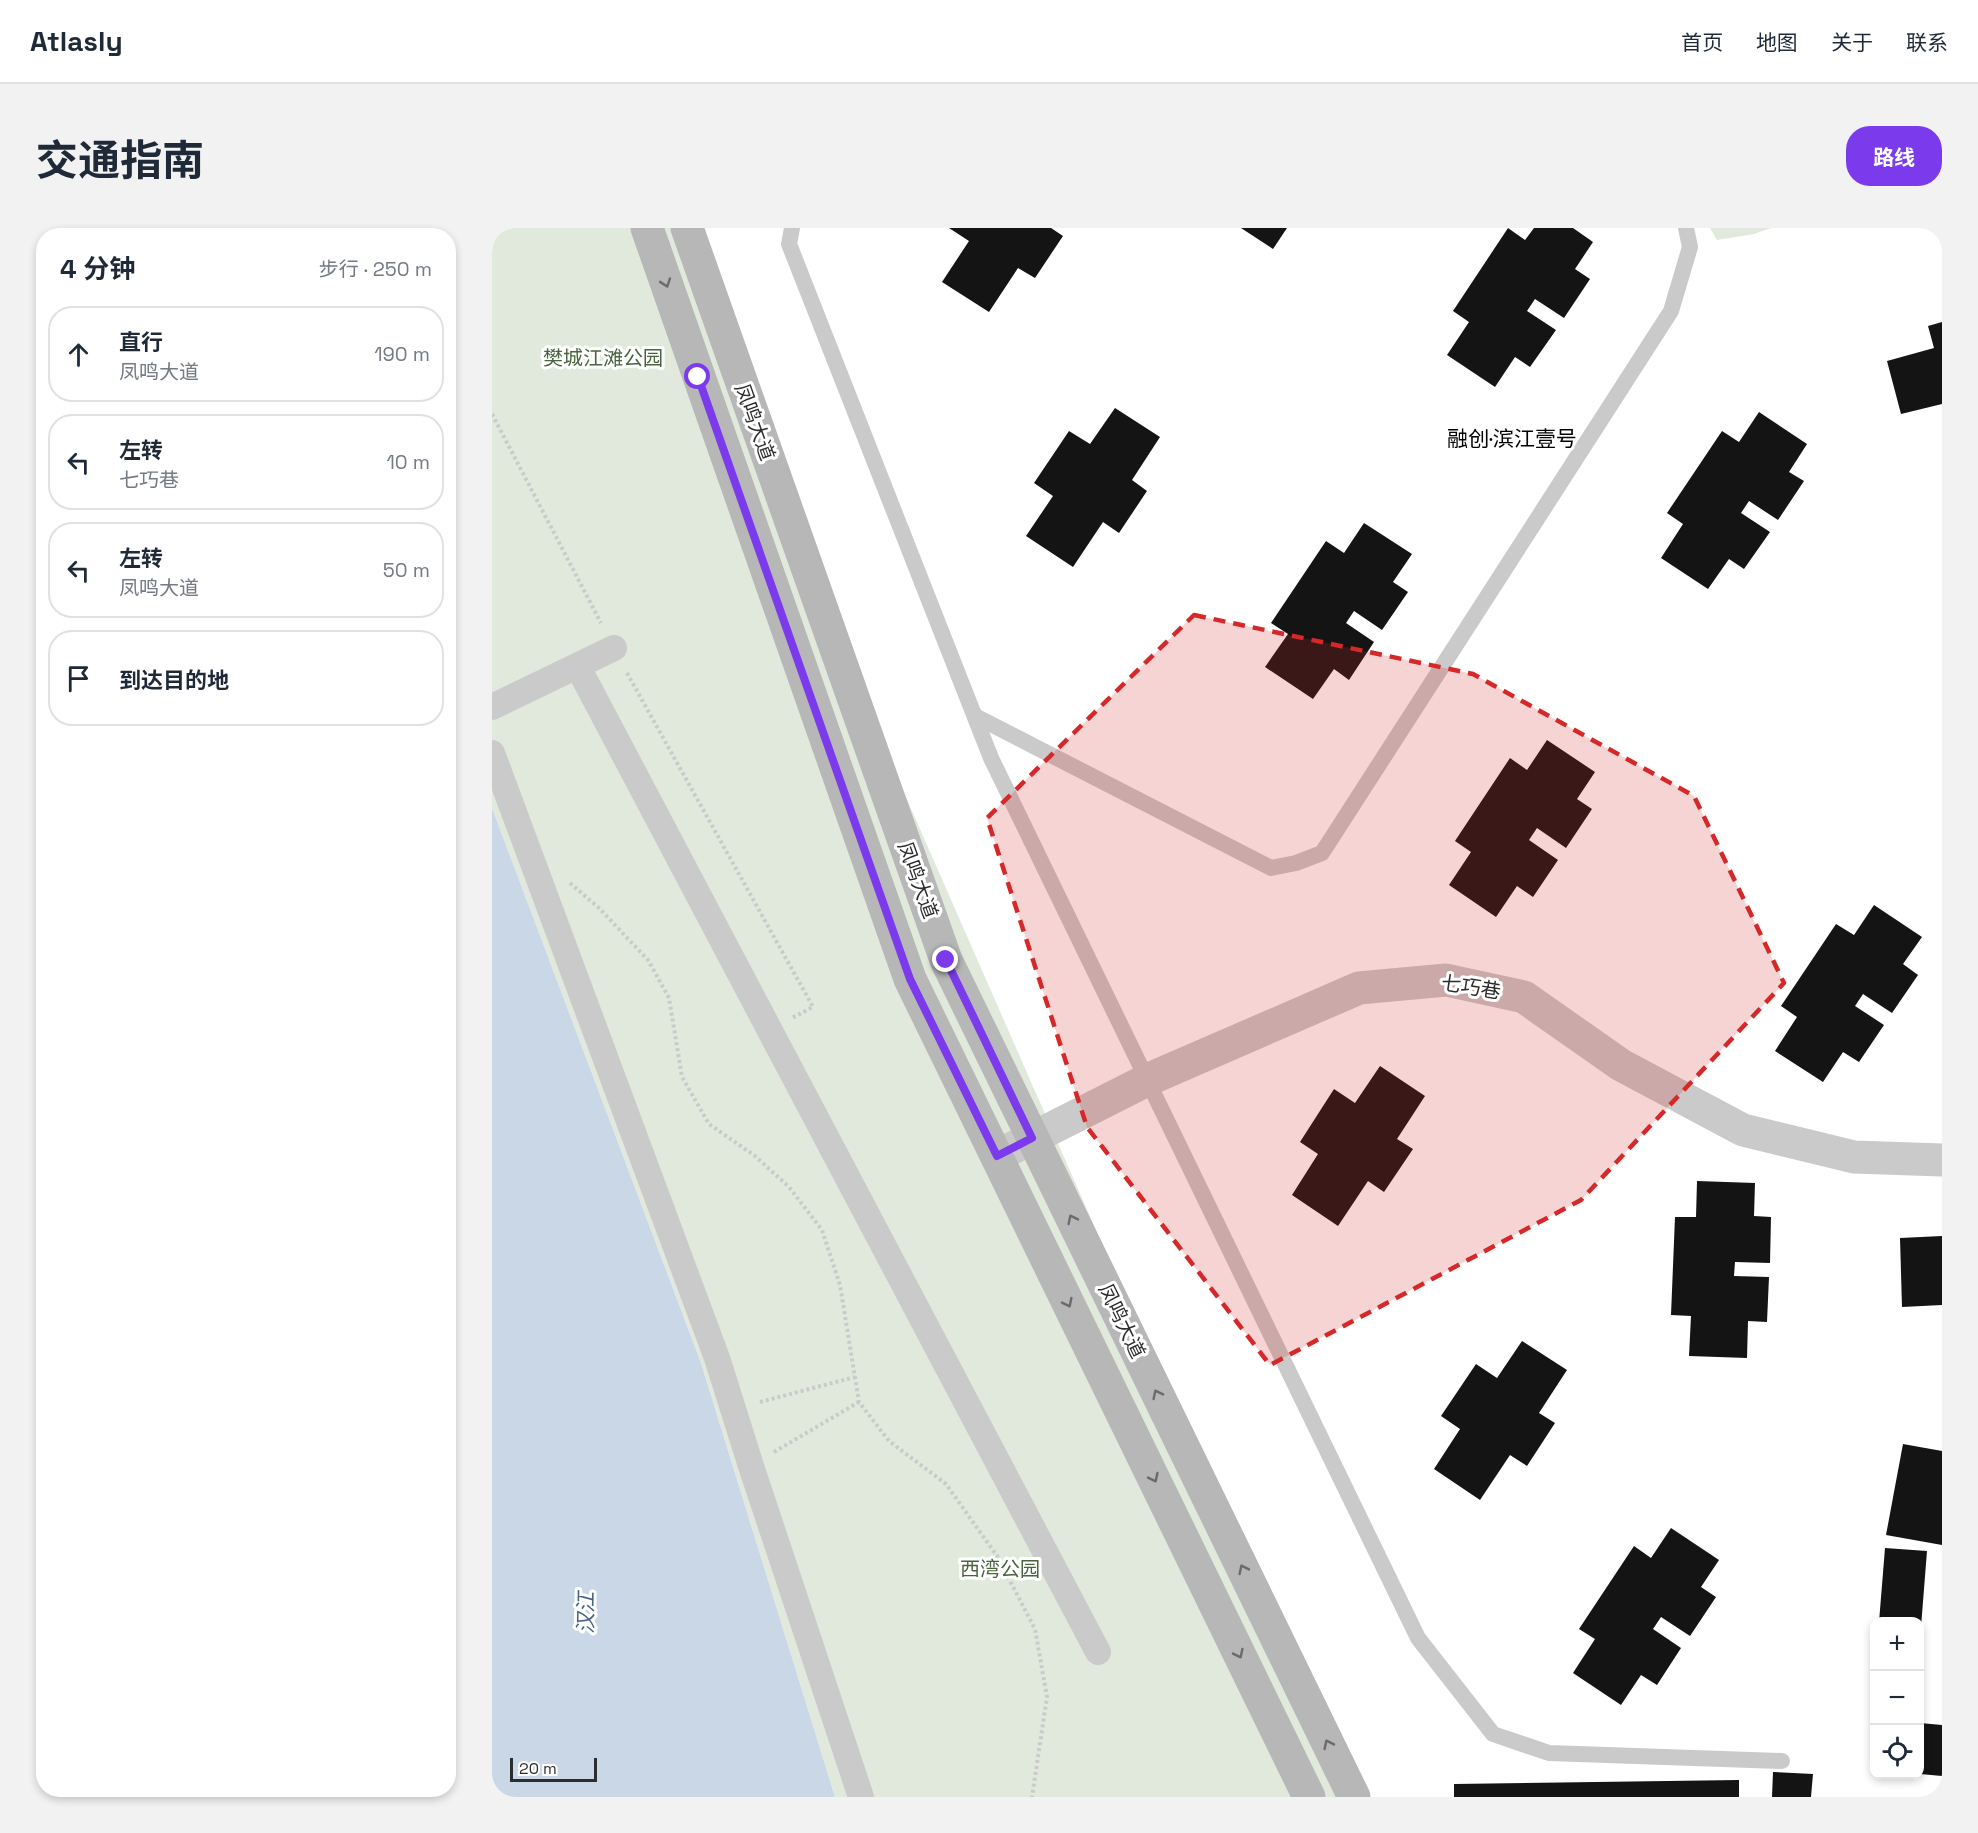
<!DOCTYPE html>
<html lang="zh">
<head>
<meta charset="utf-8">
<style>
  body { margin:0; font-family:"Space Grotesk","Noto Sans SC",sans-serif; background:#f2f2f3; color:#1f2937 }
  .controls { position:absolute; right:18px; bottom:18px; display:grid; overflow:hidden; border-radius:12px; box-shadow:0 3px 9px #0003 }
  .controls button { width:54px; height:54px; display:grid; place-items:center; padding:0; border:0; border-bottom:2px solid #e0e1e3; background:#fff; color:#1f2937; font:30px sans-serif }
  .scale { position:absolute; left:18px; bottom:15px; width:87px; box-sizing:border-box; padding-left:6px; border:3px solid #2d2d2d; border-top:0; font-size:16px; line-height:21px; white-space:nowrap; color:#2d2d2d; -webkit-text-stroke:4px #fff; paint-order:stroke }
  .stop { position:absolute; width:18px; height:18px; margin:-14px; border:4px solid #7c3aed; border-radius:50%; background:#fff }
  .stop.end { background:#7c3aed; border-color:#fff; box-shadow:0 2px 6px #0008 }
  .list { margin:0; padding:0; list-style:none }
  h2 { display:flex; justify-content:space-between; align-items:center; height:78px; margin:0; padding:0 24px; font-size:26px }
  h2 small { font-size:20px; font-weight:400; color:#747a83 }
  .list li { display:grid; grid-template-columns:39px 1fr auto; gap:18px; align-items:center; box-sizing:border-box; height:96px; margin:0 12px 12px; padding:0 12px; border:2px solid #e0e1e3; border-radius:24px }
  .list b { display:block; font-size:22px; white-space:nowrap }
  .list p { margin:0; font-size:20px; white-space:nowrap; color:#747a83 }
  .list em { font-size:20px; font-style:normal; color:#747a83 }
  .icon { flex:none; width:33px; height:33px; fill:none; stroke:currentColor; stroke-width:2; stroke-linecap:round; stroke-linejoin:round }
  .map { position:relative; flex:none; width:1450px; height:1569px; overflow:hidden; border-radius:24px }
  header { display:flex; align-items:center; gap:36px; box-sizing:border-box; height:84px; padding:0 30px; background:#fff; border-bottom:2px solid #e0e1e3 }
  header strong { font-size:28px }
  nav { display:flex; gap:33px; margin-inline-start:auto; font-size:21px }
  .intro { display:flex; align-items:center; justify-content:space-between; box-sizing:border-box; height:144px; padding:0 36px }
  h1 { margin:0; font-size:42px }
  .button { padding:15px 27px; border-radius:24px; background:#7c3aed; color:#fff; font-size:21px; font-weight:700 }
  main { display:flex; gap:36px; padding:0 36px }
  aside { flex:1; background:#fff; border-radius:24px; box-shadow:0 3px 9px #0003 }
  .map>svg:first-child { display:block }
  .green { fill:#e1e9dc }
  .water { fill:#cad7e7 }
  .building { fill:#141414 }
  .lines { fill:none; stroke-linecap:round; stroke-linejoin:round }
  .path { stroke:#cacaca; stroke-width:4; stroke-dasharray:3 3; stroke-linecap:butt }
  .service { stroke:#cacaca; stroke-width:16 }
  .pedestrian { stroke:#cacaca; stroke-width:26 }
  .minor { stroke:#cacaca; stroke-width:33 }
  .secondary { stroke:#b7b7b7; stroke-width:33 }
  .oneway { stroke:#6b6b6b }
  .route { stroke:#7c3aed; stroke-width:8 }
  .marked { fill:#d62828; fill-opacity:0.2; stroke:#d62828; stroke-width:4.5; stroke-dasharray:12 8; stroke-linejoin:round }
  .labels { text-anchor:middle; stroke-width:6; stroke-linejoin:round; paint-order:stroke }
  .park-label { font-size:20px; fill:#4a643f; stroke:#fff }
  .street-label { font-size:20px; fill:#2d2d2d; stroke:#fff }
  .neighbourhood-label { font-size:21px; fill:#000; stroke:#fff }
  .water-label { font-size:21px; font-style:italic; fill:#446187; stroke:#fff }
</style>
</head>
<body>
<header>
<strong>Atlasly</strong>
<nav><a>首页</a><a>地图</a><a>关于</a><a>联系</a></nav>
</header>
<div class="intro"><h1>交通指南</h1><a class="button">路线</a></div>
<main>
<aside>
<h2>4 分钟<small>步行 · 250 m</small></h2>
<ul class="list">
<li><svg class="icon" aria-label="ahead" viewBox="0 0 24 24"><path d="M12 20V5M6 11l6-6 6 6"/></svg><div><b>直行</b><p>凤鸣大道</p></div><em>190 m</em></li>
<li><svg class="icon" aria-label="left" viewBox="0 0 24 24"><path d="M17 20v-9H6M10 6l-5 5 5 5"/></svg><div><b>左转</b><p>七巧巷</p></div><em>10 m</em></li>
<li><svg class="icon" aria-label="left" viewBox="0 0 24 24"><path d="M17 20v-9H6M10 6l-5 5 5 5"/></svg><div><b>左转</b><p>凤鸣大道</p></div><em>50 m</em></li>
<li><svg class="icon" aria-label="arrive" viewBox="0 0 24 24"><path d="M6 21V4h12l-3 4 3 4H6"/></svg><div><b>到达目的地</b></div></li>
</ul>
</aside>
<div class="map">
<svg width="1450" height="1569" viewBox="0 0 1450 1569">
  <rect width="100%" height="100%" fill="#fff"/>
  <!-- green -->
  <g class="green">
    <polygon points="0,0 188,0 233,157 853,1569 343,1569 209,1135 0,580"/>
    <polygon points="1218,0 1279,0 1262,6 1225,12"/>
  </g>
  <!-- water -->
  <polygon class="water" points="0,580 209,1135 343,1569 0,1569"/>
  <!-- building -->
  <g class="building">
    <polygon points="457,0 559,0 571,8 543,50 526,40 497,84 450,54 477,13"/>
    <polygon points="749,0 795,0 781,21"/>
    <polygon points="1016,0 1033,12 1042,0 1081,0 1101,14 1083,41 1098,51 1072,90 1043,71 1035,83 1064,102 1038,139 1023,129 1003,159 955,127 977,94 961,83"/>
    <polygon points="1450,94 1450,176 1409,186 1395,133 1442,120 1436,98"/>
    <polygon points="623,180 668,209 640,252 655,263 627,305 611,294 581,339 534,308 561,268 542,255 577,203 598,216"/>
    <polygon points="1267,184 1315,216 1297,244 1312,253 1286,292 1257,273 1249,285 1278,304 1252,341 1237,331 1216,361 1169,330 1191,296 1175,285 1230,203 1247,214"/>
    <polygon points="872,295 920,326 901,354 916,364 890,402 862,383 854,395 882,414 857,452 842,441 821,471 773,439 796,406 779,395 834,313 852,325"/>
    <polygon points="1055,512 1103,544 1085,571 1100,581 1074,620 1045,600 1037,612 1066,632 1041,669 1025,658 1004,689 957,657 979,624 963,613 1018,530 1035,542"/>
    <polygon points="1382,677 1430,709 1411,736 1426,747 1400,785 1371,766 1363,778 1392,797 1367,834 1351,824 1331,854 1283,823 1305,789 1289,778 1344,696 1362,707"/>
    <polygon points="888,838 933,868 905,911 921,921 892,964 876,953 846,998 800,967 826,926 808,914 842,861 863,875"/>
    <polygon points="1205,953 1263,955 1262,988 1279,989 1278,1035 1243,1034 1242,1048 1277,1049 1275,1094 1256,1093 1255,1130 1197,1128 1199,1088 1179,1087 1183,989 1204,989"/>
    <polygon points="1450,1008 1450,1077 1410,1079 1408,1010"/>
    <polygon points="1030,1113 1075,1142 1047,1185 1063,1195 1035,1238 1018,1227 988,1272 942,1241 968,1201 949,1188 984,1136 1005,1150"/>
    <polygon points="1411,1216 1450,1223 1450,1317 1394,1307"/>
    <polygon points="1179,1300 1227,1332 1209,1359 1224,1369 1198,1408 1169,1389 1161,1401 1189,1420 1165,1457 1149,1447 1129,1477 1081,1445 1103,1411 1087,1401 1142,1318 1159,1330"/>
    <polygon points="1393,1320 1435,1323 1429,1399 1428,1399 1428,1394 1387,1394"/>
    <polygon points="1428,1495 1450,1497 1450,1548 1428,1546"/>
    <polygon points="1281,1544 1321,1546 1319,1569 1280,1569"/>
    <polygon points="1247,1552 1247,1569 962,1569 962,1556"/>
  </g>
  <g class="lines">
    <!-- path -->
    <g class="path">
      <polyline points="0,186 109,395"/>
      <polyline points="135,445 321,779 300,790"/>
      <polyline points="78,655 107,680 156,732 177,770 190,849 217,896 263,928 297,959 330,1002 348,1057 367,1174 397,1213 454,1256 505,1328 543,1401 555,1469 540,1569"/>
      <polyline points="268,1174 363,1149"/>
      <polyline points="282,1224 367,1174"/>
    </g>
    <!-- service -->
    <g class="service">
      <polyline points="300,0 297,16 499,530 926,1410 1001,1506 1057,1525 1290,1533"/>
      <polyline points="483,488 779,640 804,635 830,625 1179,83 1198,19 1194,0"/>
    </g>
    <!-- pedestrian -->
    <g class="pedestrian">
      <polyline points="86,439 606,1424"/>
      <polyline points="0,479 122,420"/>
      <polyline points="0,525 225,1130 259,1238 369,1569"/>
    </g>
    <!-- minor -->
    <polyline class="minor" points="505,928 655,852 867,760 954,752 1032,769 1129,837 1251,902 1362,929 1450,932"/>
    <!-- secondary -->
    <g class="secondary">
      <polyline points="155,0 418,751 817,1569"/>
      <polyline points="195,0 454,732 862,1569"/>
    </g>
  </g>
  <!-- one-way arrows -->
  <defs><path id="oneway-chevron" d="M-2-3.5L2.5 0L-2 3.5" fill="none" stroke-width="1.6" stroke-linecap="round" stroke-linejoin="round" transform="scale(1.5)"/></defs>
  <g class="oneway">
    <use href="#oneway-chevron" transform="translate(174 55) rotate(71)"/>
    <use href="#oneway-chevron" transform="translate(580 991) rotate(-116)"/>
    <use href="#oneway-chevron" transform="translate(576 1075) rotate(64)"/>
    <use href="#oneway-chevron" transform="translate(665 1166) rotate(-116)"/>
    <use href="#oneway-chevron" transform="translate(662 1250) rotate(64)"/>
    <use href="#oneway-chevron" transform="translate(751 1341) rotate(-116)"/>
    <use href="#oneway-chevron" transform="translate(747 1426) rotate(64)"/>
    <use href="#oneway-chevron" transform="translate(836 1516) rotate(-116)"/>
  </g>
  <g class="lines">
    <!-- route -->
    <polyline class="route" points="206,149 418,751 505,928 540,910 454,732"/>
  </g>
  <!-- marked area -->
  <path class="marked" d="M702,387L981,446L1202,568L1292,755L1089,972L778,1137L595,899L495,590Z"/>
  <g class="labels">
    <!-- park labels -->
    <g class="park-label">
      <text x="111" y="137">樊城江滩公园</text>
      <text x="508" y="1348">西湾公园</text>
    </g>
    <!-- street labels -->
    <g class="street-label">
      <text transform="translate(263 194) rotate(70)" y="7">凤鸣大道</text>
      <text transform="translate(426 652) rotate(70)" y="7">凤鸣大道</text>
      <text transform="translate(979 759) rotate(9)" y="7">七巧巷</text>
      <text transform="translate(630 1093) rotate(64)" y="7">凤鸣大道</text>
    </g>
    <!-- neighbourhood labels -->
    <g class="neighbourhood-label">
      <text x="1020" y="218">融创·滨江壹号</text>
    </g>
    <!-- water labels -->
    <g class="water-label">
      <text transform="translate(94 1385) rotate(-89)" y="7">汉江</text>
    </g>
  </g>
</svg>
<div class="controls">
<button>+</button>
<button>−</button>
<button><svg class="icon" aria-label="locate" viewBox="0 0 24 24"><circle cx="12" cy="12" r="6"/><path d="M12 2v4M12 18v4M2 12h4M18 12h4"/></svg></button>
</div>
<div class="scale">20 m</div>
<div class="stop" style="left:206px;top:149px"></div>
<div class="stop end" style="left:454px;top:732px"></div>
</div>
</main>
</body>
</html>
